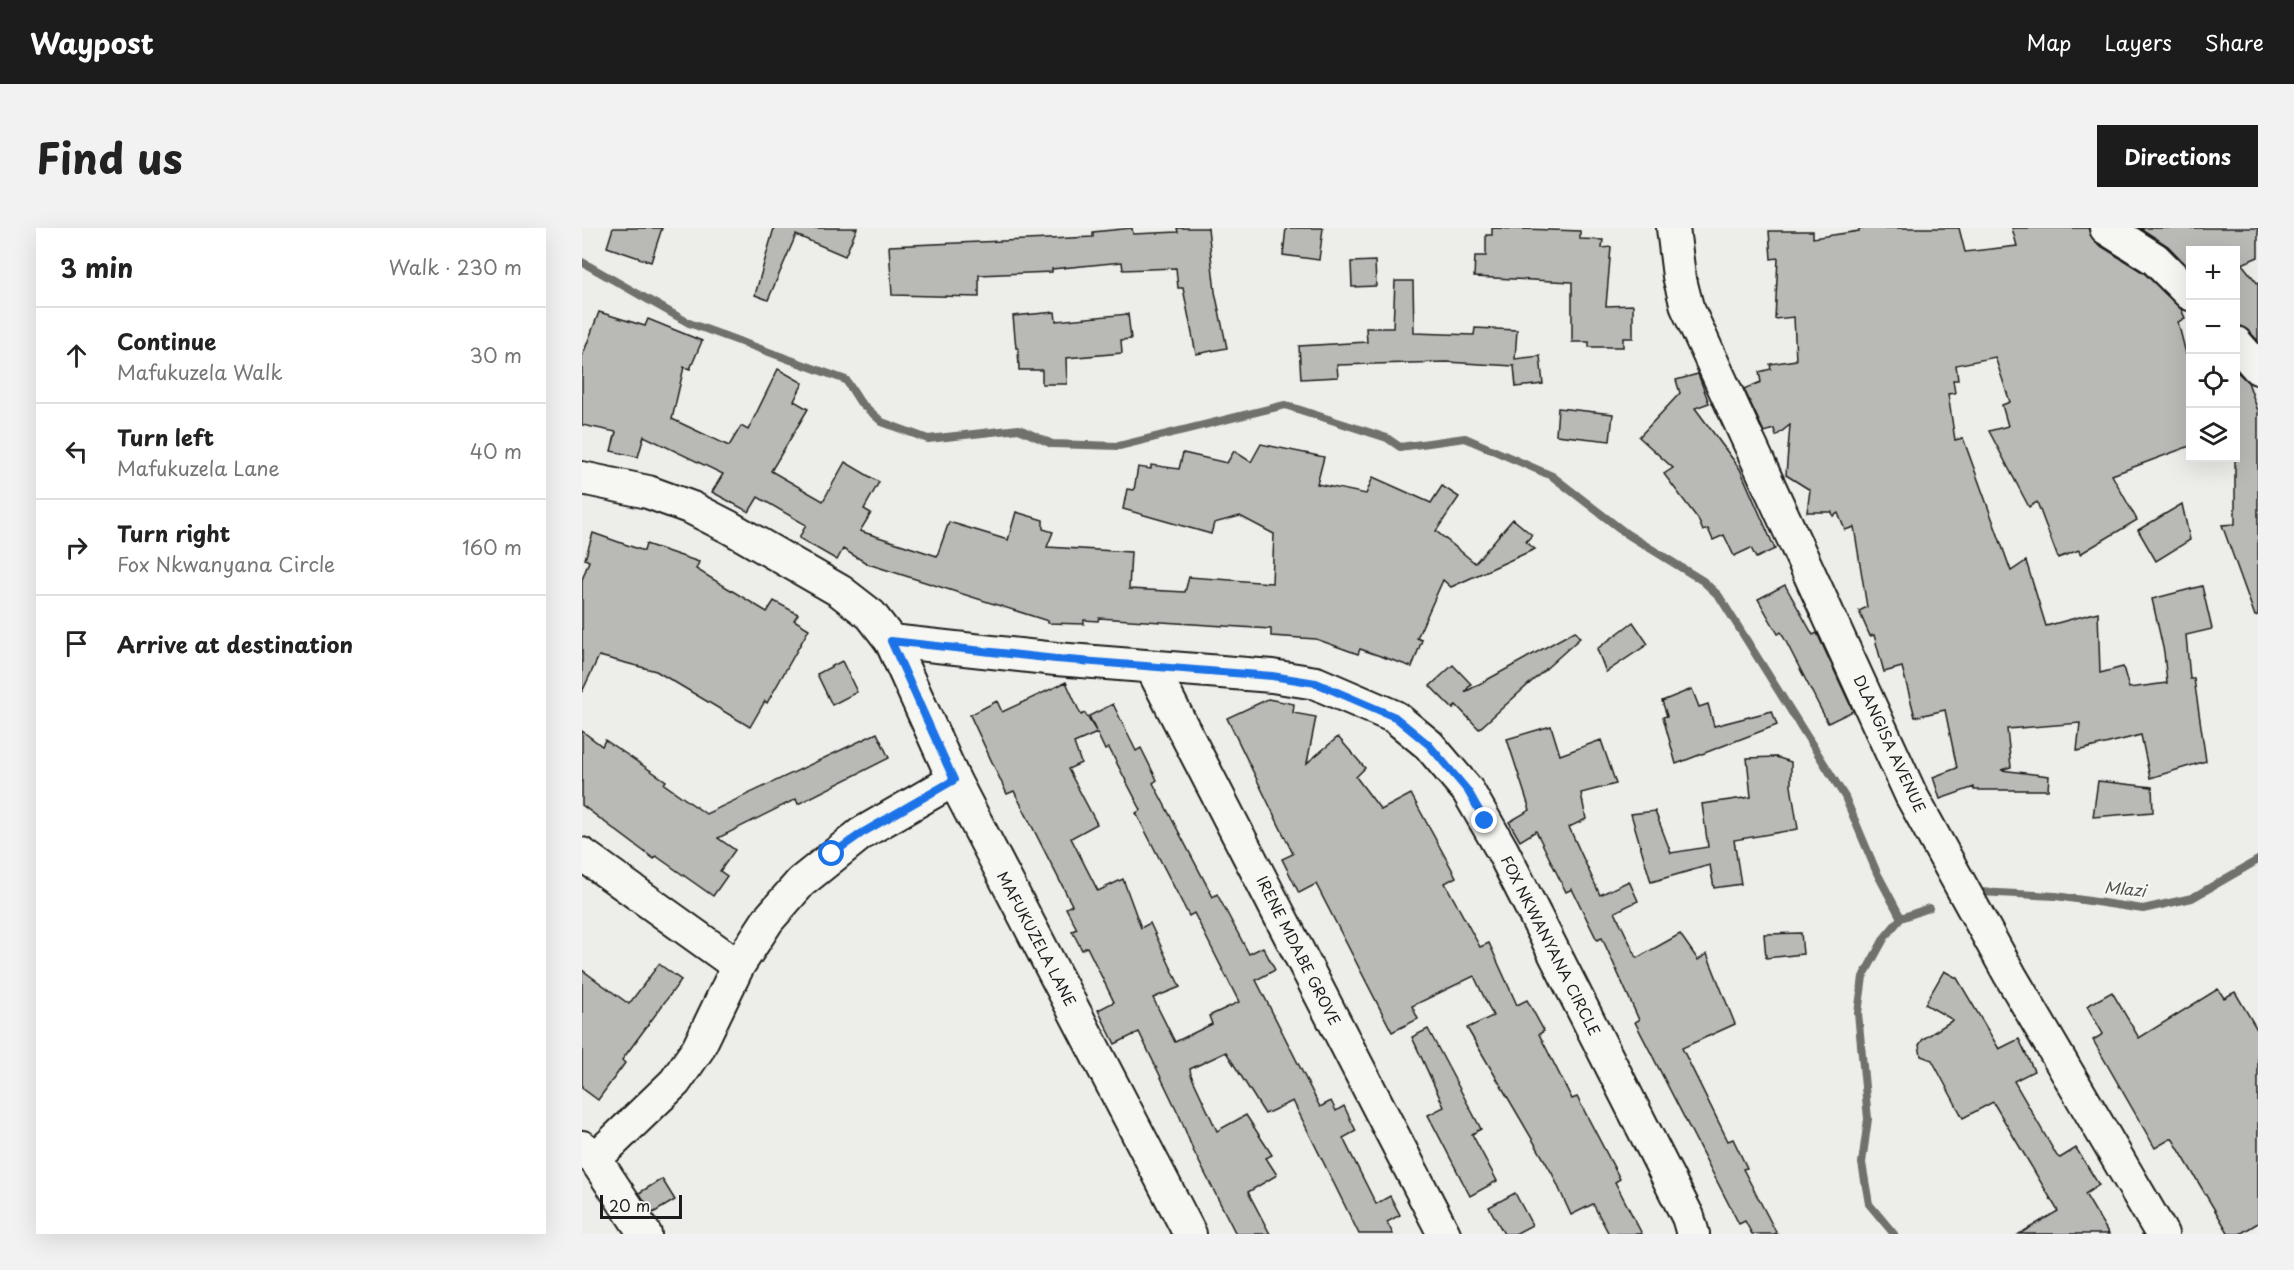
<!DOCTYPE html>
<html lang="en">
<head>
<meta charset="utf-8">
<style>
  body { margin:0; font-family:"Playpen Sans",sans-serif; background:#f2f2f2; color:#222 }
  .controls { position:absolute; right:18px; top:18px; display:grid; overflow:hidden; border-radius:0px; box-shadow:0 6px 24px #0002 }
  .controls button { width:54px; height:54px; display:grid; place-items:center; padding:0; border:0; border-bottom:2px solid #e0e0e0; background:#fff; color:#222; font:30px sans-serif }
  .scale { position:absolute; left:18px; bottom:15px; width:82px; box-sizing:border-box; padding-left:6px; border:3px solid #1c1c1c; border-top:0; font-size:16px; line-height:21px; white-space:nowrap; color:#1c1c1c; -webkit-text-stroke:4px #f6f6f2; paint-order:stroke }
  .stop { position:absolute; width:18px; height:18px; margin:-14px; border:4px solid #1a73e8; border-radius:50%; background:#fff }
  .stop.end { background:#1a73e8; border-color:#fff; box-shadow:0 2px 6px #0008 }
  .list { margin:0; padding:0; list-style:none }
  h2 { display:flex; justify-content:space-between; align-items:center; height:78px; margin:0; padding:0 24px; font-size:26px }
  h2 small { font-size:20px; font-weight:400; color:#767676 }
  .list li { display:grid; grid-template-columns:39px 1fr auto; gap:18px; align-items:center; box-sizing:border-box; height:96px; padding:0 24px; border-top:2px solid #e0e0e0 }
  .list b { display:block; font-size:22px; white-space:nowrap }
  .list p { margin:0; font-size:20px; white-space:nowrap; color:#767676 }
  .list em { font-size:20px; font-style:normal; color:#767676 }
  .icon { flex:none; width:33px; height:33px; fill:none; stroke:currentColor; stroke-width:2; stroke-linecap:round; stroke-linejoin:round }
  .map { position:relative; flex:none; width:1676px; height:1006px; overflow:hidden; border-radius:0px }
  header { display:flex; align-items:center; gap:36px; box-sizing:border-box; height:84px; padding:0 30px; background:#1c1c1c; color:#fff }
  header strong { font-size:28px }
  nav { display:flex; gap:33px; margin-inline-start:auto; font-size:21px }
  .intro { display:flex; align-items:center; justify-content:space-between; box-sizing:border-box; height:144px; padding:0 36px }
  h1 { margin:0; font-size:42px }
  .button { padding:15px 27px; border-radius:0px; background:#1c1c1c; color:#fff; font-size:21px; font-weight:700 }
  main { display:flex; gap:36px; padding:0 36px }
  aside { flex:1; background:#fff; border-radius:0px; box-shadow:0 6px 24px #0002 }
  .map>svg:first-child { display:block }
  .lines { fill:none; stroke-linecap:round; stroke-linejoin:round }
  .stream { stroke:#6f6f6d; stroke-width:8 }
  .building { fill:#b9b9b6; stroke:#1c1c1c; stroke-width:1.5; fill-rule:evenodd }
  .street-casing { stroke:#1c1c1c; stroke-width:36 }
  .street { stroke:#f6f6f2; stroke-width:32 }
  .route { stroke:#1a73e8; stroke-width:8 }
  .labels { text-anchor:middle; stroke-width:4.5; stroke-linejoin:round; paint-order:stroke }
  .street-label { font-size:15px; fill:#1c1c1c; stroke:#f6f6f2 }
  .water-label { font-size:16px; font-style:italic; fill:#535352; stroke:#f6f6f2 }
</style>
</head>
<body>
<header>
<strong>Waypost</strong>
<nav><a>Map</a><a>Layers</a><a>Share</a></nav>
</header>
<div class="intro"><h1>Find us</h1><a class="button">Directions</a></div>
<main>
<aside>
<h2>3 min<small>Walk · 230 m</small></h2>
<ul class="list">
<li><svg class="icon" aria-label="ahead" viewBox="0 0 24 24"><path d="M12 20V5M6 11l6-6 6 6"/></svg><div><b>Continue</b><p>Mafukuzela Walk</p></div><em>30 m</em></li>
<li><svg class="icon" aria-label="left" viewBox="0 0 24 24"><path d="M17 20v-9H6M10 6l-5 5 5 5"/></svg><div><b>Turn left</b><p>Mafukuzela Lane</p></div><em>40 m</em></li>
<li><svg class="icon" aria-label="right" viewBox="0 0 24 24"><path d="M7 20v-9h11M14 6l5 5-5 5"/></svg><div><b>Turn right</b><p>Fox Nkwanyana Circle</p></div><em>160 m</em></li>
<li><svg class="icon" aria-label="arrive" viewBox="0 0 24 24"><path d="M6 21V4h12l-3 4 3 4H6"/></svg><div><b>Arrive at destination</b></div></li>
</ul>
</aside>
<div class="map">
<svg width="1676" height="1006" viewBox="0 0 1676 1006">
  <rect width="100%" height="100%" fill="#edede9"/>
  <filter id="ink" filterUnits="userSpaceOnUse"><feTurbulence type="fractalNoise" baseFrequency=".0167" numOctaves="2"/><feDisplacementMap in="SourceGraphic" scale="12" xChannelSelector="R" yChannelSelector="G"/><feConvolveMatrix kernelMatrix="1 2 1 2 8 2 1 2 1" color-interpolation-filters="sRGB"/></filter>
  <g filter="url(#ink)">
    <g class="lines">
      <!-- stream -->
      <g class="stream">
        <polyline points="0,34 107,95 264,152 278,174 300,194 346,211 437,201 470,216 537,218 703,177 805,210 818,219 883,210 970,248 1045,306 1121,353 1137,368 1263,569 1295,645 1319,690"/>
        <polyline points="1397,664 1474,668 1561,681 1610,670 1676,632"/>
        <polyline points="1312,1006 1287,976 1280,935 1286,891 1276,785 1281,749 1303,709 1319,690 1347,680"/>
      </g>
    </g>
    <!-- building -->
    <g class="building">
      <polygon points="31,0 80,0 69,34 25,19"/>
      <polygon points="192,0 275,0 263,28 214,7 186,72 173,67"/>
      <polygon points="550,0 551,6 596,4 595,0 626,0 633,64 645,120 614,126 601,60 596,60 594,40 541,42 540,34 470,41 470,44 397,47 397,69 310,67 307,18 511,9 511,4"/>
      <polygon points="704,0 741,0 737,32 701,27"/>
      <polygon points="910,0 998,3 998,11 1021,12 1020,20 1029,19 1024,78 1051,77 1051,110 1041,110 1041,119 1007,119 1007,114 990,114 990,54 892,49 893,28 904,28 904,7 910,7"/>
      <polygon points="1277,0 1377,0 1383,24 1435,18 1430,0 1506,0 1514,15 1562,45 1599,81 1603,90 1596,94 1608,141 1608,218 1530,247 1555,292 1498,326 1497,322 1476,330 1455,274 1447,279 1407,203 1426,198 1420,177 1428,174 1413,129 1374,137 1376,152 1371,152 1373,165 1366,166 1373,212 1381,210 1429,343 1444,333 1464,398 1516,384 1518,445 1541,439 1547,460 1585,455 1582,424 1570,371 1620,358 1630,401 1604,407 1608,451 1612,451 1624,533 1568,550 1559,507 1495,523 1498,495 1425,501 1429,539 1419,542 1467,548 1466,562 1392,562 1392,559 1358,571 1351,549 1375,540 1363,482 1333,489 1320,439 1302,444 1292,407 1288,408 1277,383 1285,379 1272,299 1263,302 1256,285 1251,288 1250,284 1225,284 1228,262 1204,247 1208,197 1194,208 1192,201 1182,204 1162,161 1179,154 1177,144 1189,141 1188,136 1214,132 1212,89 1193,91 1196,30 1189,31 1187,3 1231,3 1231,10 1277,3"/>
      <polygon points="1558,0 1676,0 1676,29 1660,36 1676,56 1676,113 1667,103 1653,97 1653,22 1608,22 1608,41 1586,18"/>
      <polygon points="793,33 794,58 770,59 769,34"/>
      <polygon points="813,53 831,53 832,105 892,107 893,100 935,102 933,131 958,128 961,156 934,159 932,138 864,134 755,137 756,149 719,151 717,118 785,114 784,100 811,100"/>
      <polygon points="17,84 63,98 66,91 120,113 108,141 102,139 90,191 147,218 159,198 166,202 196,141 221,155 212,173 226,181 189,243 241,273 263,234 297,254 282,281 289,285 278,303 355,328 367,294 426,312 434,284 461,292 461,301 471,304 465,319 549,324 547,361 603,364 607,349 690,355 692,306 658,288 632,295 629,306 541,281 545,261 552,262 556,239 569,241 569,237 597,241 601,225 645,235 652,223 669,234 679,216 742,229 735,256 784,266 791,249 849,275 860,258 877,269 854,303 893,335 931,291 950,307 944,314 953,321 869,359 861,352 835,410 840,412 830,439 778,421 776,426 734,411 689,408 689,401 517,390 516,393 502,392 502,396 466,395 466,393 286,336 261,321 255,332 217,310 224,297 176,269 167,284 130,264 141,246 62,208 56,229 29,223 34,204 0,197 0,129"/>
      <polygon points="473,84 474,93 546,86 549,111 539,112 540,125 484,130 485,156 460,156 460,142 437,142 436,120 434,120 431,88"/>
      <polygon points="1653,142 1666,154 1676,183 1676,387 1673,388 1640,297 1653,296"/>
      <polygon points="1116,146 1127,175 1113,180 1158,241 1193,321 1174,330 1169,320 1152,328 1142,307 1131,312 1126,301 1121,303 1116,291 1082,246 1091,240 1057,209 1098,165 1094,152"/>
      <polygon points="976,180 1031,186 1028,213 974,207"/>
      <polygon points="1600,276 1608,312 1574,333 1556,302"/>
      <polygon points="11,305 62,323 64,316 117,334 114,341 185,384 192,373 216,386 212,392 227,401 185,475 183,473 168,499 74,443 17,428 0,464 0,352 7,333 3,331"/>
      <polygon points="1203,357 1231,407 1235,405 1271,483 1246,495 1199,404 1196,406 1176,371"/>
      <polygon points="1051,394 1066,416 1024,444 1015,421"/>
      <polygon points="993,403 998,410 897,501 874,477 871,481 848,458 871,437 889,456 883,464"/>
      <polygon points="260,433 275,464 250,477 235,446"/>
      <path d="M484,454L499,487L503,485L514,503L507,488L531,476L554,523L559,520L575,552L571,555L631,669L635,666L667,726L681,719L693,742L674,752L738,879L749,873L754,883L762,878L774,903L761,910L794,976L808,968L818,987L805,994L811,1006H777L711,873L683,886L644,824L608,841L609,847L635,903L664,887L690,927L684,930L695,947L666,964L688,1006H654L611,922L598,889L557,804L533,816L516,782L532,774L505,719L500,722L490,703L495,701L484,680L490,677L432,563L425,566L388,487L415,473L420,484ZM515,505L523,522L527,520L559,582L554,585L607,688L612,685L657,774L627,788L630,796L593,814L571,770L598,759L568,695L559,700L541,651L516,663L489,610L515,596L486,541L499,535L492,515Z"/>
      <polygon points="1110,461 1117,479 1126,476 1132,498 1190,483 1195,497 1094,536 1081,489 1085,488 1080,473"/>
      <polygon points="686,471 712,476 711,485 734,489 725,535 756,509 783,540 774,549 799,582 829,566 874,649 863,655 898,719 907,715 935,777 945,772 962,803 957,806 990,871 995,869 1038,951 1033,954 1060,1006 1027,1006 1011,976 989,987 970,945 885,800 911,788 892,748 830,778 836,791 810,804 734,656 717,665 700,631 711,626 645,490"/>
      <polygon points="969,498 978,527 1019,512 1034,556 999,565 1004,591 987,599 1018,667 1047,653 1056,673 1033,684 1055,730 1098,706 1116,732 1125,726 1153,796 1100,820 1146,913 1151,911 1165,940 1161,941 1195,1006 1170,1006 1163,993 1157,996 1053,794 1057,792 1020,710 1015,712 990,661 984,664 954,603 938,613 927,594 948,582 925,511"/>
      <polygon points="0,503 20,518 23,512 84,553 82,556 124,586 295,505 307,530 216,576 214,571 136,610 153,622 138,643 145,648 131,668 74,628 72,631 0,577"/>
      <polygon points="1194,529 1209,534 1209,558 1216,601 1152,612 1159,656 1132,660 1128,637 1069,654 1049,586 1073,583 1089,625 1126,619 1120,576 1169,569 1165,530"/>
      <polygon points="1516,553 1570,559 1571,584 1511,589"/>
      <polygon points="1219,705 1221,726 1184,730 1182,706"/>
      <polygon points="77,736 99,752 40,832 43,835 16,872 0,860 0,742 47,776"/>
      <polygon points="1362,743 1375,750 1417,821 1437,811 1452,843 1432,853 1475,928 1478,930 1494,920 1517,957 1503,966 1527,1006 1437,1006 1476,983 1411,874 1381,890 1350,832 1339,828 1337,817 1341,811 1371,792 1343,776"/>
      <polygon points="1636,761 1642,770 1653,764 1676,803 1676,995 1658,1006 1647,1006 1590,910 1573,920 1511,812 1521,806 1505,778 1530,764 1557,810"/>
      <polygon points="846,801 899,901 890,906 915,953 888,968 846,887 862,879 830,809"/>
      <polygon points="80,951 93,972 71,985 57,965"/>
      <polygon points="933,965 950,997 933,1006 922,1006 907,979"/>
    </g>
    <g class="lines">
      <defs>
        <g id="street">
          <polyline points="1091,0 1097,48 1105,79 1329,567 1428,747 1580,1006"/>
          <polyline points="1524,0 1573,31 1608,66"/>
          <polyline points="1654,115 1676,140"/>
          <polyline points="0,250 66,264 110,280 147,299 258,363 289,387 309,413 474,431 690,448 734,455 813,489 847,517 886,563 920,622 1106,989 1111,1006"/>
          <polyline points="309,413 372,552 608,1006"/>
          <polyline points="570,440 862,1006"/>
          <polyline points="0,626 156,738"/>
          <polyline points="0,919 13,931 63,1006"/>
          <polyline points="13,931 93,854 116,821 156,738 186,692 219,654 280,605 372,552"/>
        </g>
      </defs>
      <!-- street casing -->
      <use href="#street" class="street-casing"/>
      <!-- street -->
      <use href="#street" class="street"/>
    </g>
  </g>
  <g class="lines" filter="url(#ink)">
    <!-- route -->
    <polyline class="route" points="250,626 280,605 372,552 309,413 474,431 690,448 734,455 813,489 847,517 886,563 903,593"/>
  </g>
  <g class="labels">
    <!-- street labels -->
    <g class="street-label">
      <text transform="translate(1307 516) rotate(65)" y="5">DLANGISA AVENUE</text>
      <text transform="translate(454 711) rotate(62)" y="5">MAFUKUZELA LANE</text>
      <text transform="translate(968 718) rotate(63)" y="5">FOX NKWANYANA CIRCLE</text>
      <text transform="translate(716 723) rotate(63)" y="5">IRENE MDABE GROVE</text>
    </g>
    <!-- water labels -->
    <g class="water-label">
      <text transform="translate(1543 661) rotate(5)" y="6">Mlazi</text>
    </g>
  </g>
</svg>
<div class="controls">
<button>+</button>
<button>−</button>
<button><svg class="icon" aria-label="locate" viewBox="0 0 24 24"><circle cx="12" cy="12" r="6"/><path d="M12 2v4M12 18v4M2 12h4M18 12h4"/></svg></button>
<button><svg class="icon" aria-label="layers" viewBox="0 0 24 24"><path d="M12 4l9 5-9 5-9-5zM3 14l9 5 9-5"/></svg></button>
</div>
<div class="scale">20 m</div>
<div class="stop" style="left:250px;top:626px"></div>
<div class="stop end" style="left:903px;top:593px"></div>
</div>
</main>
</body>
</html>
